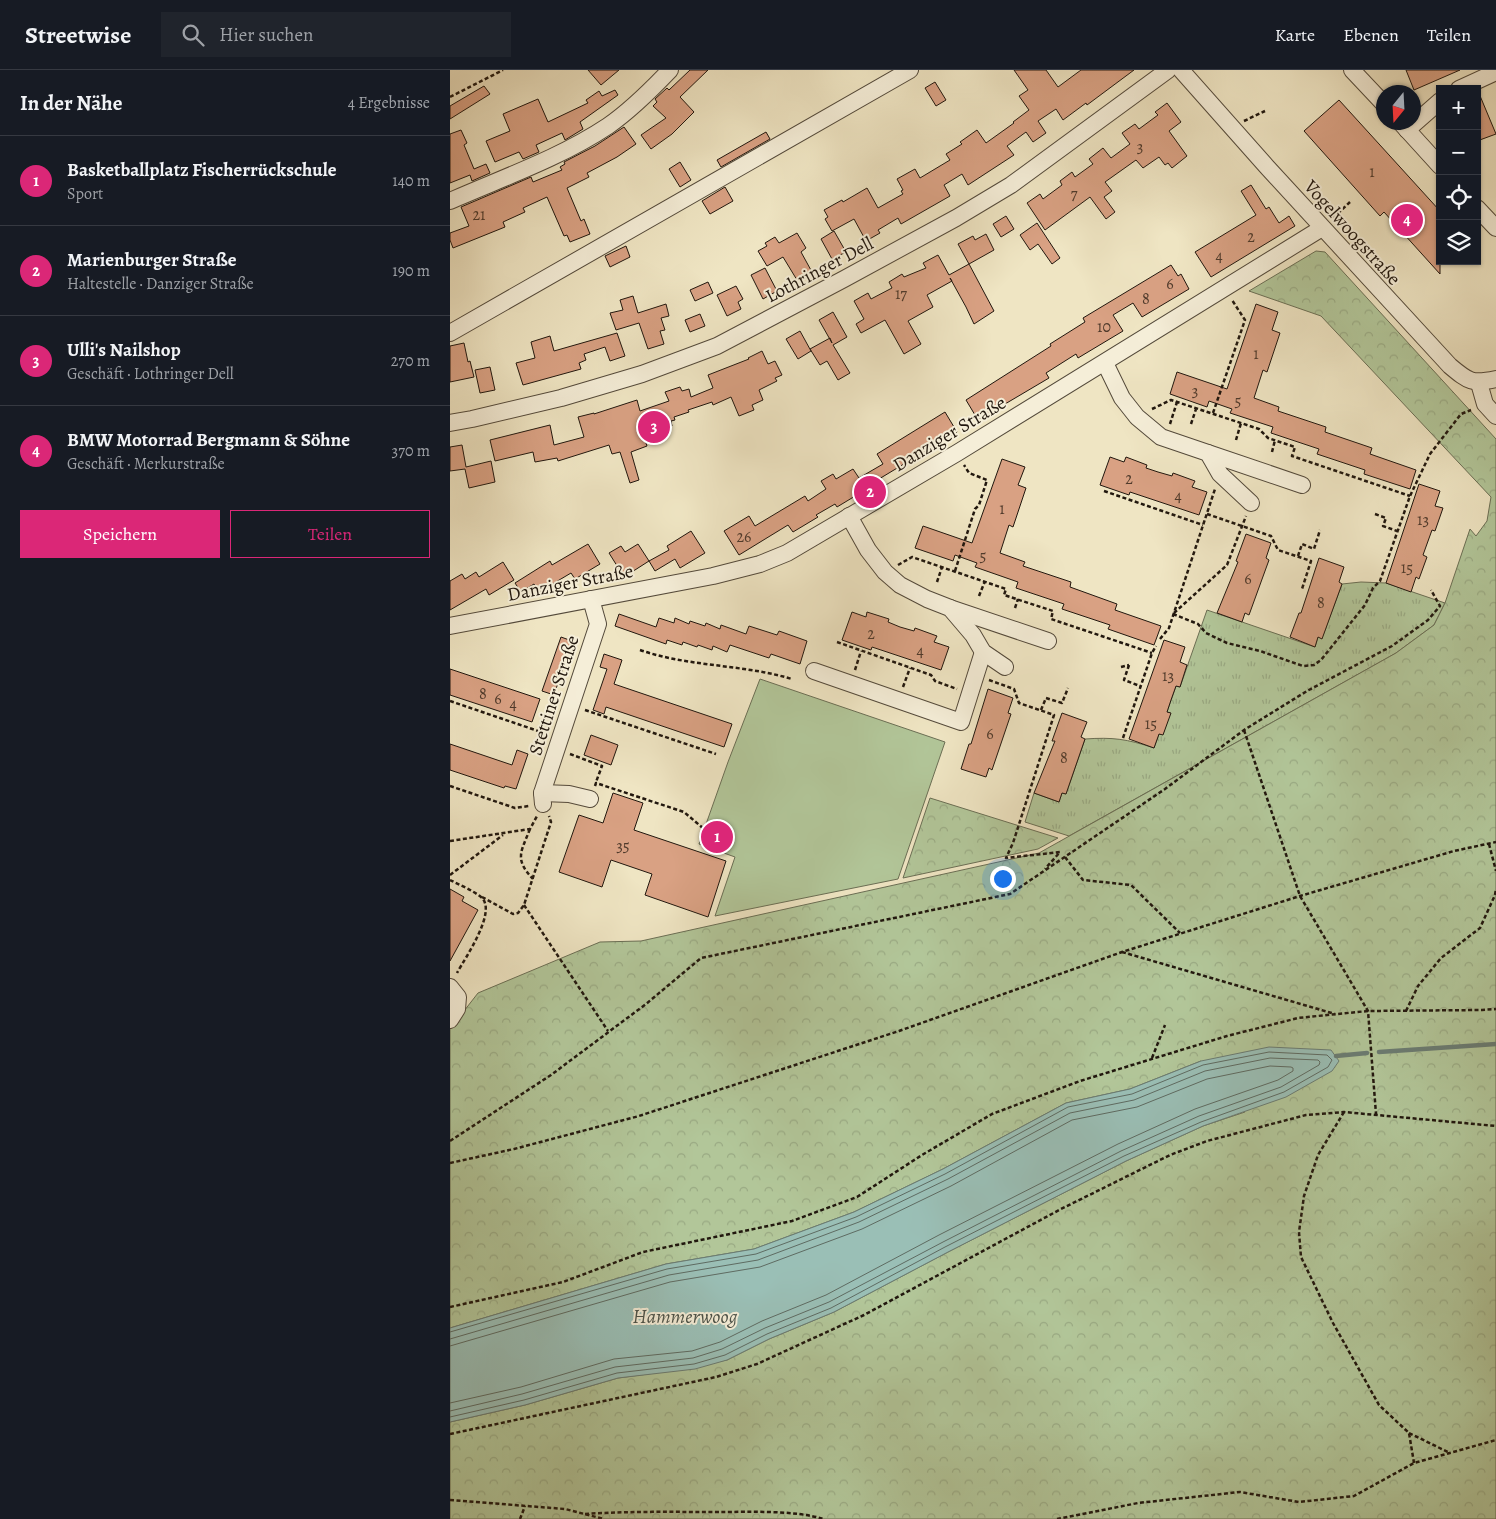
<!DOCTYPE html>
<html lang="de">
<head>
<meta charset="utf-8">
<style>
  body { margin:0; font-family:Alegreya,serif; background:#20242c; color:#f1f3f6 }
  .controls { position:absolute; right:15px; top:15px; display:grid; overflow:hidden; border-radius:0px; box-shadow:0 1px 4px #0004 }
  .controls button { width:45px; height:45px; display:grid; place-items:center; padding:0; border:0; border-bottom:1px solid #363941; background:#171b24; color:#f1f3f6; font:25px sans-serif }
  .compass { position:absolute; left:926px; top:15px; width:45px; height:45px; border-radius:50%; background:#171b24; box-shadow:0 1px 4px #0004; rotate:198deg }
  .you { position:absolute; left:552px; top:808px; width:18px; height:18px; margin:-12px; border:4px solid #fff; border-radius:50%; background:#1a73e8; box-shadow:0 0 0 8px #1a73e833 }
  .badge { display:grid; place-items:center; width:32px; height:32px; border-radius:50%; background:#db2777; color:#fff; font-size:16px; font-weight:700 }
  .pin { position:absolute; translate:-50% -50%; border:2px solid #fff; box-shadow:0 1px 5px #0006 }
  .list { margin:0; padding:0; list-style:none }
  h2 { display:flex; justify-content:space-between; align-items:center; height:65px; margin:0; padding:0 20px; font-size:21px }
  h2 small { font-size:16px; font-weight:400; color:#9ea1a6 }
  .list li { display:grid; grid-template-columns:32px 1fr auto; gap:15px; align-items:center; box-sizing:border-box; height:90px; padding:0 20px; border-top:1px solid #363941 }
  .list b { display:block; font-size:19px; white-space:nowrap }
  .list p { margin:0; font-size:16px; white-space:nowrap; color:#9ea1a6 }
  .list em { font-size:16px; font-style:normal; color:#9ea1a6 }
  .actions { display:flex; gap:10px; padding:15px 20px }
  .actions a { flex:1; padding:11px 0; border:1px solid #db2777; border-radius:0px; text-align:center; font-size:18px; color:#db2777 }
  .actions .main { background:#db2777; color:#fff }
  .icon { flex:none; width:28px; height:28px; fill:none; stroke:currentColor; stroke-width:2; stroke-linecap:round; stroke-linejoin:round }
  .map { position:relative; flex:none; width:1046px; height:1449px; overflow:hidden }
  header { display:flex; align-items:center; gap:30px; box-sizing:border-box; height:70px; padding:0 25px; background:#171b24; border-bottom:1px solid #363941 }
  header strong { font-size:24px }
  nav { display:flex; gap:28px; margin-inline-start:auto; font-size:18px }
  .search { width:350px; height:45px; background:#20242c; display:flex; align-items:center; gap:12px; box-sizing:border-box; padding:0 18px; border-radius:0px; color:#9ea1a6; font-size:19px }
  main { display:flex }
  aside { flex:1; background:#171b24 }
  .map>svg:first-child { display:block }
  .grass { fill:url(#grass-tufts); stroke:#6a6e54 }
  .forest { fill:url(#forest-crowns); stroke:#6a6e54 }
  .garden { fill:#b2c699; stroke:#6a6e54 }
  .water { fill:#9abfb6; stroke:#6a7c73 }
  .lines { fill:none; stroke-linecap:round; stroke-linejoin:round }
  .shore { stroke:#5e6b62; stroke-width:1 }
  .stream { stroke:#6a7c73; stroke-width:4.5 }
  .building { fill:#d9a183; stroke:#21170e }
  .minor-casing { stroke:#544a3b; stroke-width:18 }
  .path { stroke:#21170e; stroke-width:2.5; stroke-dasharray:4 2.5; stroke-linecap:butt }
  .minor { stroke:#f5eed8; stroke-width:16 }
  .labels { text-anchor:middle; stroke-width:4; stroke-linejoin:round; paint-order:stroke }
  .number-label { font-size:16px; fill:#4f3a2b }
  .street-label { font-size:19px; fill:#21170e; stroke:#f5eed8 }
  .water-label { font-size:20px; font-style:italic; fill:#4b5249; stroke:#f5eed8 }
</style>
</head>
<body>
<header>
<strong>Streetwise</strong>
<div class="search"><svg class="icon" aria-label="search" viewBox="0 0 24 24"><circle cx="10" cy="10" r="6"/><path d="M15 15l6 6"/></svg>Hier suchen</div>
<nav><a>Karte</a><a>Ebenen</a><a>Teilen</a></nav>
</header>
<main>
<aside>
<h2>In der Nähe<small>4 Ergebnisse</small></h2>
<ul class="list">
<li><span class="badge">1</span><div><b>Basketballplatz Fischerrückschule</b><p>Sport</p></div><em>140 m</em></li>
<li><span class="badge">2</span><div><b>Marienburger Straße</b><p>Haltestelle · Danziger Straße</p></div><em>190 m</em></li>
<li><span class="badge">3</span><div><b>Ulli's Nailshop</b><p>Geschäft · Lothringer Dell</p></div><em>270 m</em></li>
<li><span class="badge">4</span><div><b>BMW Motorrad Bergmann &amp; Söhne</b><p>Geschäft · Merkurstraße</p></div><em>370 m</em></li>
</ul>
<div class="actions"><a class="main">Speichern</a><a>Teilen</a></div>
</aside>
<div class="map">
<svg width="1046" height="1449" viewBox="0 0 1046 1449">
  <defs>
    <pattern id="grass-tufts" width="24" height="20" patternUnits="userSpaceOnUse" patternTransform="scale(1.25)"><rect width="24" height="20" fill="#b2c699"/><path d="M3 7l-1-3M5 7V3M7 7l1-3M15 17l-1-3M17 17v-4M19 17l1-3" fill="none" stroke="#99a983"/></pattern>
    <pattern id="forest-crowns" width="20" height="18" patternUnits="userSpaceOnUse" patternTransform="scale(1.25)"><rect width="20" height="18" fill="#b2c699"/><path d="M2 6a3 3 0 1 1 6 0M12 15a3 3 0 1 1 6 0" fill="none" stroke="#99a983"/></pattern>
  </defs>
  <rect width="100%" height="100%" fill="#efe5c3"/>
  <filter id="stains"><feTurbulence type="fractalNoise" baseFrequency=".004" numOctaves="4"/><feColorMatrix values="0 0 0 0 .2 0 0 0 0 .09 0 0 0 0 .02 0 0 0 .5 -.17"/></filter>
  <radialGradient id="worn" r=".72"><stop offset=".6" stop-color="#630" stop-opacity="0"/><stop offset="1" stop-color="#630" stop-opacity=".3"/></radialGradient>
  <!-- grass -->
  <path class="grass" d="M911,512L936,513L995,533L984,555L946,583L619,766L575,752L584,723L609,732L612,723L616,724L635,669C663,667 677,669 704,678L709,664H713L720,643L717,642L726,616L730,617L757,540L865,577L868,567L872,568L892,514Z"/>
  <!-- forest -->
  <g class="forest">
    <polygon points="866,181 875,182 1046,369 1046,1449 0,1449 0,1352 75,1335 168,1308 198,1304 277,1290 319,1269 384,1242 498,1182 676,1091 753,1056 795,1042 751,991 680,1019 616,1033 493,1099 404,1142 304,1179 216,1194 0,1258 0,959 28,923 150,872 191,871 589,783 946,583 984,555 995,533 1020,459 1026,466 1037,451 1041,427 871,246 799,221"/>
    <polygon points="480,728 608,768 588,779 453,808"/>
  </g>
  <!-- garden -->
  <polygon class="garden" points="310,609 495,672 448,809 265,846 285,787 249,774 278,692"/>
  <!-- water -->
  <polygon class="water" points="819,977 881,980 889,991 882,1001 836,1027 753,1056 676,1091 498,1182 384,1242 319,1269 277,1290 245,1299 168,1308 75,1335 0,1352 0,1258 216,1194 304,1179 404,1142 493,1099 616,1033 680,1019 751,991"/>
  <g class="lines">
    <!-- shore -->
    <g class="shore">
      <polyline points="0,1262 217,1199 306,1184 406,1147 495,1104 618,1037 682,1024 753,995 819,982 877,985 882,990 878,997 834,1022 751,1052 674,1086 495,1177 381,1238 317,1264 275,1285 244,1294 167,1303 74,1330 0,1347"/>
      <polyline points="0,1269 219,1205 308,1190 409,1152 498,1109 620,1043 684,1030 755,1001 820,988 868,990 870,992 869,995 831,1017 749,1046 671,1081 493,1172 379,1232 315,1258 272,1279 243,1288 165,1297 72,1324 0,1341"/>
      <polyline points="0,1276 220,1212 310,1197 412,1159 501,1116 622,1050 687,1037 757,1009 820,996 841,997 843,998 843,1001 828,1010 745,1039 668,1074 489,1165 376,1225 312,1251 270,1272 242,1281 164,1289 71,1317 0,1333"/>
    </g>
    <!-- stream -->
    <g class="stream">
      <polyline points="929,982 1046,974"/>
      <polyline points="886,986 917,983"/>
    </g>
  </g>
  <!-- building -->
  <g class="building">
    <polygon points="138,0 169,0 151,15"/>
    <polygon points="240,0 258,0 230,27 244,42 222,64 201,79 191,65 216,48 203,36 207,32 205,29 217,18 219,20"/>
    <polygon points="564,0 596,0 608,17 631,0 684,0 637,35 636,33 613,50 606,39 588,51 596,63 583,72 576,62 557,76 564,85 518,115 512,104 494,115 500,126 451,154 448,148 428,160 430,163 416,171 404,149 382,161 375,149 378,147 374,140 392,130 393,132 417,118 428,138 453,124 451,121 453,120 447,109 465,99 470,108 500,90 496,84 512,74 510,72 527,60 536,73 564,53 563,52 579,40 569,26 578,20"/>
    <polygon points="956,0 1010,0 964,20"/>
    <polygon points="485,12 496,30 486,36 475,18"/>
    <polygon points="34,16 40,24 0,49 0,36"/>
    <polygon points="165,20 168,25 130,52 133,59 115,70 112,63 86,75 89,82 73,89 69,82 45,92 36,71 60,61 53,44 88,29 98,52 138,33 136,30 149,21 152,26"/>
    <polygon points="1028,21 1046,64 1027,71 1027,22"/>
    <polygon points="889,30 990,141 990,204 934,142 930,146 854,61"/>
    <polygon points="717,33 731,52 719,61 737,86 722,98 718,93 715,95 709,87 693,98 686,90 655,112 662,121 654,127 665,142 656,149 640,127 595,160 577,133 590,124 593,129 612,115 610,111 622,102 625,107 643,94 639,89 653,78 661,88 680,74 672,63 685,54 689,59 708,45 705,42"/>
    <polygon points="174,57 186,74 167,87 137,103 139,107 117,118 131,151 134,149 140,164 120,172 117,165 114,166 97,127 73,138 75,142 53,152 55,157 3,178 0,170 0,163 19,156 11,137 81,107 83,112 112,100 110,97 115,94 114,92 145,76"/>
    <polygon points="11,60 17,73 14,75 24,99 36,94 40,103 22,111 20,105 0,113 0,64"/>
    <polygon points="316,62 320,69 271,97 267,90"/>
    <polygon points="230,92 241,110 230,117 219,99"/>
    <polygon points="801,115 816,139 819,137 829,153 839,146 845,156 761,207 745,182 806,145 791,121"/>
    <polygon points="275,117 283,131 260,144 252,131"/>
    <polygon points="556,146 564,159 551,167 543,154"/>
    <polygon points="587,153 610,188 602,194 588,174 580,180 570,165"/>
    <polygon points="384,161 396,182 382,189 371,169"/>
    <polygon points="347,163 356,178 351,182 362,202 347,210 333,187 317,196 308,181 317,176 315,173 325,167 329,173"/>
    <polygon points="536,164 544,180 519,194 508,174 523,166 525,170"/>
    <polygon points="176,176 180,187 160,197 155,186"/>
    <polygon points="488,185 499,205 519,194 544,241 524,254 516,237 500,208 502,211 477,225 483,237 458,251 471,274 454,284 435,250 411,263 406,254 414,249 404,231 418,223 421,229 442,218 439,212 452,204 454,207 476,198 473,193"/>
    <polygon points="721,195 728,206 731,204 739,219 692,247 683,233 663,245 673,261 628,288 626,284 596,303 599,308 528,350 516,330 601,276 600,274 635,252 633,248"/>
    <polygon points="315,198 327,221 313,229 301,205"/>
    <polygon points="258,212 263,223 245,231 240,220"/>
    <polygon points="286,216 293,229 288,232 291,239 277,246 267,225"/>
    <polygon points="183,226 188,243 216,234 219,246 211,248 215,260 210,261 214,274 198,279 189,253 166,260 160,243 173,240 170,230"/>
    <polygon points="806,234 828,242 822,260 830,263 817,302 813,300 804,328 829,337 828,341 876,357 875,362 922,378 920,384 966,400 960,419 914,404 915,400 867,384 869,379 821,363 823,357 780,343 782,339 759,331 757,337 720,324 727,302 777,319"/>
    <polygon points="383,242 397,267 383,275 400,303 388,310 377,291 370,295 360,279 380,268 382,273 369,250"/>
    <polygon points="250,244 255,256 240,262 235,250"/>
    <polygon points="350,261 361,281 348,289 336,269"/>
    <polygon points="167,263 175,286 160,291 155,277 134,284 136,290 129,293 131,299 73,315 66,293 85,288 81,272 100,266 104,281"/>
    <polygon points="14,273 18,292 20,291 24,307 0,312 0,276"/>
    <polygon points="312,281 318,294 325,291 332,305 325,308 327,311 309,320 313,330 302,335 304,340 289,346 281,327 263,335 262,332 238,340 239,342 224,347 225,350 221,351 222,356 194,367 197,376 181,382 189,410 180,413 170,382 162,384 159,375 108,391 107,388 85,392 83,382 45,391 40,370 100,355 104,375 134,367 128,347 144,343 144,344 187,330 190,341 219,331 215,322 230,317 232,321 239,319 241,327 263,318 258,305 299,289 298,288"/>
    <polygon points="40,297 45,320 30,323 25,300"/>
    <polygon points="495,342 507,362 429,409 430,411 387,437 385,434 366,445 368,447 343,462 338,455 289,485 274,461 299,446 305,456 355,426 358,431 376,419 371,411 383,404 386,409 403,399 409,408 433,394 427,384"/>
    <polygon points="12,375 16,397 41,391 45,412 19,418 15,399 0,401 0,377"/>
    <polygon points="660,387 674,392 676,387 697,395 696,398 708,402 722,406 723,403 745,411 742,417 757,422 749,445 680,422 679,425 650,415"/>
    <polygon points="552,389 575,397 568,415 576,418 563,457 559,455 550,483 575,492 573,496 621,512 620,517 667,534 665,540 711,556 704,575 658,559 660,555 612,539 614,534 566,518 568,512 525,497 527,493 505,485 503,491 465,478 473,456 522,473"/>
    <polygon points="969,414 990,421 985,436 993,438 985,461 982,460 973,485 977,487 969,509 966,507 961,522 936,513"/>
    <polygon points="241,461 255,483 230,498 225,489 205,501 199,491 219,480 217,476"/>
    <polygon points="796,464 821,473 816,488 819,490 799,545 795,543 792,552 767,543 788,492 786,491"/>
    <polygon points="138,474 150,494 125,509 121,503 89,522 84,514 71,522 65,513 100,491 102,495"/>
    <polygon points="188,474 199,491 174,507 159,483 171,476 175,482"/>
    <polygon points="869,488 894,497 889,512 892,514 872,569 868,567 865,577 840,567 849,543 851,543"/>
    <polygon points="53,492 64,510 39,525 36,519 0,540 0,511 12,504 15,509 26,502 29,507"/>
    <polygon points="402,542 416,547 417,542 439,549 438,552 450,557 464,561 465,558 487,566 484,572 499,577 491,600 422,577 421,580 392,570"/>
    <polygon points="169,544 206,557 209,548 224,553 225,548 239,554 240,551 255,556 256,553 270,559 271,555 296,564 299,556 327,565 329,561 357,571 350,594 321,584 319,588 280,575 277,582 263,576 262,580 248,575 247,577 233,572 232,575 217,570 216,574 165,556"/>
    <polygon points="111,567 122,571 104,625 92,621"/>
    <polygon points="714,570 735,577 730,592 737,595 730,617 726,616 721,630 717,642 721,643 713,665 709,664 704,678 679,669"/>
    <polygon points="154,584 172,590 164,614 282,654 274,677 156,637 154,644 143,640 157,599 150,597"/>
    <polygon points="0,599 90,629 82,652 0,625"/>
    <polygon points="538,619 563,628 558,643 561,644 542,700 539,698 536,707 511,699 519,674 521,674"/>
    <polygon points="612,643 637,652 631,667 635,669 616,724 612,723 609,732 584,723 605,671 602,671"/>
    <polygon points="141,665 168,675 161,695 134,685"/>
    <polygon points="0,674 62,695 67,680 78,684 66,719 55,716 54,718 0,700"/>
    <polygon points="163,723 193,733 184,760 276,791 258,847 195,825 202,804 161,790 152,817 109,802 129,745 153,753"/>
    <polygon points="0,819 14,827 12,831 28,840 0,891"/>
  </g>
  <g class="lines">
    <defs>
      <g id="minor">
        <path d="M731,0L817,97L1000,296C1019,312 1022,314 1046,309"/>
        <polyline points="902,0 934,34"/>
        <polyline points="1009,19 1046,2"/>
        <polyline points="950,52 990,96"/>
        <polyline points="957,60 990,31"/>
        <path d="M0,131C52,108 110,88 158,56C181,40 201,20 220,0"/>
        <polyline points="1027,138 1046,158"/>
        <polyline points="0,263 460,0"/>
        <polyline points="655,293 672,328 687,347 711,367 758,383 770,404 801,433"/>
        <polyline points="1029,313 1035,334 1046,346"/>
        <polyline points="0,353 22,349 111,328 192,304 267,276 394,209 506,148 561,115 718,0"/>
        <polyline points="758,383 852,415"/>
        <polyline points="399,446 418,480 435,502 450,515 477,529 500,538 523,565 533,582 555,597"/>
        <polyline points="500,538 598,571"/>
        <polyline points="0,556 263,506 310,494 337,483 507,383 872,158"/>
        <polyline points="364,601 511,652 533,582"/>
        <polyline points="92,723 119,724 140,729"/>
        <polyline points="93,734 92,723 148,554 141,529"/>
        <polyline points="0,917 8,927 7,939 0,950"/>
      </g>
    </defs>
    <!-- minor casing -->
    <use href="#minor" class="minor-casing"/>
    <!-- path -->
    <g class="path">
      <polyline points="0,27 53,0"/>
      <polyline points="794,51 815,41"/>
      <polyline points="883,148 900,132"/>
      <polyline points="702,339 721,330 809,359 818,368 845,377 842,386 960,426"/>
      <polyline points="763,343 795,250 782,230"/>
      <polyline points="720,354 727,332"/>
      <polyline points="741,354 746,339"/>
      <polyline points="786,370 791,353"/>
      <polyline points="822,382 825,370"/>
      <polyline points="654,421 753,455"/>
      <polyline points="757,444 821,466 828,480 861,491 852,519"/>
      <polyline points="925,444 936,448 933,456 947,461"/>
      <polyline points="848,486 852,474 864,479 870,460"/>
      <polyline points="448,495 462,487 556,519 554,525 603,541 601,549 702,583"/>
      <polyline points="505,501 525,439 529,435 537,410 519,403 514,395"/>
      <polyline points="487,512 492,497"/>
      <polyline points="529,526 535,511"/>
      <polyline points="565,538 568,529"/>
      <polyline points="724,543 777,495 796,446"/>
      <polyline points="723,544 748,554 756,563 777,573 810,581 853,596 864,595 871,590 915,535 923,518 930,511 960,426 980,384 1011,344 1021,340"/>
      <polyline points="710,569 719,558 765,419"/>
      <polyline points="387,572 481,605 485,611 507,619"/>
      <path d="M190,580C239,597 292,594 342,609"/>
      <polyline points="679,595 674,610 690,616"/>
      <polyline points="671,597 679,595"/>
      <polyline points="405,600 411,581"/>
      <polyline points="539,610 564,619 569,633 604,645 563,773 556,788 610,782 595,799"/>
      <polyline points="453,617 460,598"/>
      <polyline points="0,631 97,664"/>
      <polyline points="135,640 266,684"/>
      <polyline points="591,640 596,628 612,633 618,618"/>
      <polyline points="794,660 850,826 918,941 926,1044"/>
      <polyline points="673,668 702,583 706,576"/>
      <polyline points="120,684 152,696 146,712"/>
      <polyline points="0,716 65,738 79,736"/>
      <polyline points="145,716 146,713 234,742 254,759"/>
      <path d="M80,759C71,782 64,789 83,809"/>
      <polyline points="0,771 80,759 87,746"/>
      <polyline points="1039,774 1046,801"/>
      <polyline points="615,787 633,810 681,815 730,863"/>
      <polyline points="0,805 53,765"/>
      <path d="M0,810C10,815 22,820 31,827C48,841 15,888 7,903"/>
      <polyline points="32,827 63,844 68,843 74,835 101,752 99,746"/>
      <polyline points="74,835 158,961"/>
      <polyline points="672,882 885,944"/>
      <polyline points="956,941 968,916 991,888 1030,858 1045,825 1046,819"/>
      <polyline points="702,988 715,955"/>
      <polyline points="894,1042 868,1085 854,1126 849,1162 851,1187 883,1253 929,1335 959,1363 964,1393"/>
      <polyline points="0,1071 101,1005 196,934 251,888 560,824 715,719 794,660 857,621 942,576 978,550 990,536 981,520"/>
      <polyline points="0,1093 64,1079 189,1046 449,961 672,882 850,826 1004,781 1046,772"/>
      <polyline points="0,1237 113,1212 193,1182 342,1151 407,1127 472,1085 542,1044 630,1011 777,966 848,948 887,944 918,941 1032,940 1046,939"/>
      <polyline points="959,1363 1000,1383"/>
      <polyline points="0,1364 266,1307 307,1294 414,1245 611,1139 720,1085 757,1071 856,1045 894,1042 1046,1056"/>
      <polyline points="0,1430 115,1439 154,1449"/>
      <path d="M135,1444C180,1441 224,1442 269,1442C299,1442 346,1440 373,1449"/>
      <polyline points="70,1449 75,1436"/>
      <polyline points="607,1449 688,1433 790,1422 849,1432 904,1426 964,1393 1046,1370"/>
    </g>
    <!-- minor -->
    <use href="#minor" class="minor"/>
  </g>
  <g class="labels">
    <!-- number labels -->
    <g class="number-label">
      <text x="690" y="82">3</text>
      <text x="922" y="107">1</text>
      <text x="624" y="129">7</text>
      <text x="29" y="150">21</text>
      <text x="801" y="172">2</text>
      <text x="769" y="191">4</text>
      <text x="720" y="219">6</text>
      <text x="451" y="229">17</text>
      <text x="696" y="234">8</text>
      <text x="654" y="262">10</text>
      <text x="806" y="289">1</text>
      <text x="745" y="326">3</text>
      <text x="788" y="336">5</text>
      <text x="679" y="414">2</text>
      <text x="728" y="431">4</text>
      <text x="552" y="444">1</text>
      <text x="973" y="455">13</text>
      <text x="294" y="472">26</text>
      <text x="533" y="491">5</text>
      <text x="957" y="503">15</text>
      <text x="798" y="514">6</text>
      <text x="871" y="538">8</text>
      <text x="421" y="569">2</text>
      <text x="470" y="586">4</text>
      <text x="718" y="611">13</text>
      <text x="33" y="629">8</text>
      <text x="48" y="634">6</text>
      <text x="63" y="639">4</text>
      <text x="701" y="659">15</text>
      <text x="540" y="669">6</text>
      <text x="614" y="693">8</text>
      <text x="173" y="781">35</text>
    </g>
    <!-- street labels -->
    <g class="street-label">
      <text transform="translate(903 162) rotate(48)" y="7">Vogelwoogstraße</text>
      <text transform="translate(369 199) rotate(-28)" y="7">Lothringer Dell</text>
      <text transform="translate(499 363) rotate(-31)" y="7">Danziger Straße</text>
      <text transform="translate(120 512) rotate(-11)" y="7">Danziger Straße</text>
      <text transform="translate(103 625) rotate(-72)" y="7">Stettiner Straße</text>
    </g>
    <!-- water labels -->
    <g class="water-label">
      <text x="235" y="1253">Hammerwoog</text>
    </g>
  </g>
  <rect width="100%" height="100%" filter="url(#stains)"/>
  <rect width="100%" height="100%" fill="url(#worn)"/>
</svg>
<div class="controls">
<button>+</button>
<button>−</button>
<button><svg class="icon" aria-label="locate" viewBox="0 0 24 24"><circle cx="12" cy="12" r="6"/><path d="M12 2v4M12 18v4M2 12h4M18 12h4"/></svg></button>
<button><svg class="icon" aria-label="layers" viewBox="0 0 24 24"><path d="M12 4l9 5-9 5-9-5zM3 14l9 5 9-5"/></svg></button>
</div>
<svg class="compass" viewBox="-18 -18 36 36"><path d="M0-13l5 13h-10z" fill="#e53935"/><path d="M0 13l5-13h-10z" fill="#9ea1a6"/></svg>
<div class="you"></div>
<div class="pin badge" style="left:267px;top:767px">1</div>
<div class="pin badge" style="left:420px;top:422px">2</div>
<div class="pin badge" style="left:204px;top:357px">3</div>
<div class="pin badge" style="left:957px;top:150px">4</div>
</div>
</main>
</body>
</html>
